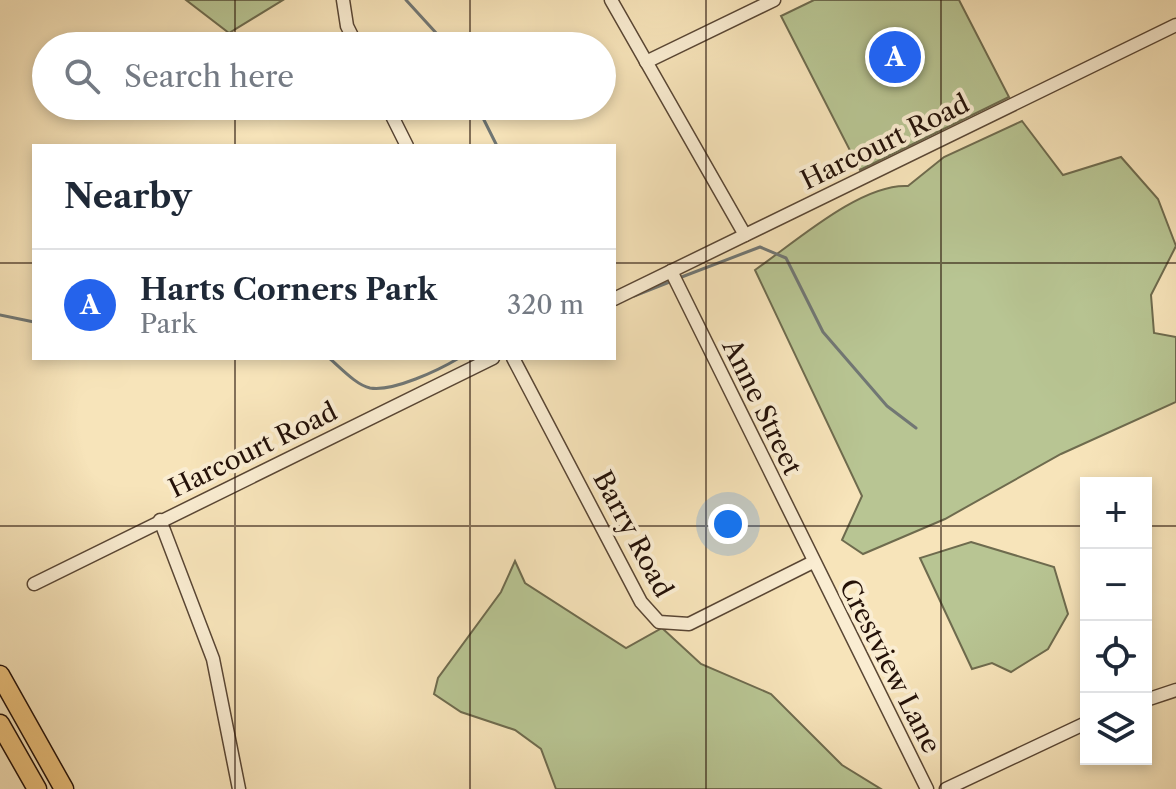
<!DOCTYPE html>
<html lang="en">
<head>
<meta charset="utf-8">
<style>
  body { margin:0; font-family:"Libre Caslon Text",serif; background:#f6f6f7; color:#1f2937 }
  .controls { position:absolute; right:24px; bottom:24px; display:grid; overflow:hidden; border-radius:0px; box-shadow:0 4px 12px #0003 }
  .controls button { width:72px; height:72px; display:grid; place-items:center; padding:0; border:0; border-bottom:2px solid #e0e1e3; background:#fff; color:#1f2937; font:40px sans-serif }
  .you { position:absolute; left:728px; top:524px; width:28px; height:28px; margin:-20px; border:6px solid #fff; border-radius:50%; background:#1a73e8; box-shadow:0 0 0 12px #1a73e833 }
  .badge { display:grid; place-items:center; width:52px; height:52px; border-radius:50%; background:#2563eb; color:#fff; font-size:26px; font-weight:700 }
  .pin { position:absolute; translate:-50% -50%; border:4px solid #fff; box-shadow:0 2px 8px #0006 }
  .list { margin:0; padding:0; list-style:none }
  h2 { display:flex; justify-content:space-between; align-items:center; height:104px; margin:0; padding:0 32px; font-size:34px }
  h2 small { font-size:26px; font-weight:400; color:#747a83 }
  .list li { display:grid; grid-template-columns:52px 1fr auto; gap:24px; align-items:center; box-sizing:border-box; height:112px; padding:0 32px; border-top:2px solid #e0e1e3 }
  .list b { display:block; font-size:30px; white-space:nowrap }
  .list p { margin:0; font-size:26px; white-space:nowrap; color:#747a83 }
  .list em { font-size:26px; font-style:normal; color:#747a83 }
  .icon { flex:none; width:44px; height:44px; fill:none; stroke:currentColor; stroke-width:2; stroke-linecap:round; stroke-linejoin:round }
  .map { position:relative; flex:none; width:1176px; height:789px; overflow:hidden }
  .search { position:absolute; background:#fff; box-shadow:0 4px 12px #0003; left:32px; top:32px; width:584px; height:88px; display:flex; align-items:center; gap:20px; box-sizing:border-box; padding:0 28px; border-radius:44px; color:#747a83; font-size:30px }
  .panel { position:absolute; background:#fff; box-shadow:0 4px 12px #0003; left:32px; top:144px; width:584px; height:216px; border-radius:0px }
  .map>svg:first-child { display:block }
  .green { fill:#b8c593; stroke:#6e6b4e; stroke-width:2 }
  .lines { fill:none; stroke-linecap:round; stroke-linejoin:round }
  .stream { stroke:#717774; stroke-width:3 }
  .minor-casing { stroke:#594634; stroke-width:15 }
  .highway-casing { stroke:#241108; stroke-width:21 }
  .minor { stroke:#faedd2; stroke-width:12 }
  .highway { stroke:#ecc27d; stroke-width:18 }
  .grid { fill:none; stroke:#241108; stroke-width:2; stroke-opacity:0.55 }
  .labels { text-anchor:middle; stroke-width:8; stroke-linejoin:round; paint-order:stroke }
  .street-label { font-size:26px; fill:#241108; stroke:#faedd2 }
</style>
</head>
<body>
<div class="map">
<svg width="1176" height="789" viewBox="0 0 1176 789">
  <rect width="100%" height="100%" fill="#f7e4ba"/>
  <filter id="stains"><feTurbulence type="fractalNoise" baseFrequency=".0025" numOctaves="4"/><feColorMatrix values="0 0 0 0 .2 0 0 0 0 .09 0 0 0 0 .02 0 0 0 .5 -.17"/></filter>
  <radialGradient id="worn" r=".72"><stop offset=".6" stop-color="#630" stop-opacity="0"/><stop offset="1" stop-color="#630" stop-opacity=".3"/></radialGradient>
  <!-- green -->
  <g class="green">
    <polygon points="186,0 283,0 229,33"/>
    <polygon points="814,0 959,0 1009,97 860,170 781,16"/>
    <path d="M1022,121L1063,175L1121,157L1158,199L1176,246L1151,295L1154,333L1176,337V402L1061,454L945,519L863,554L842,540L862,496L755,270C794,243 861,183 908,186L944,157Z"/>
    <polygon points="971,542 1054,567 1068,614 1048,649 1011,672 992,663 972,669 920,558"/>
    <polygon points="515,561 525,583 626,648 662,628 701,664 771,694 842,765 881,789 556,789 541,749 515,730 461,712 434,694 438,678 501,592"/>
  </g>
  <g class="lines">
    <!-- stream -->
    <g class="stream">
      <polyline points="406,0 448,46"/>
      <polyline points="477,106 497,146"/>
      <polyline points="679,278 760,247 786,258 823,332 887,406 916,428"/>
      <polyline points="634,296 672,281"/>
      <polyline points="0,315 34,322"/>
      <polyline points="189,358 236,358"/>
      <path d="M329,358C340,367 356,385 370,388C393,392 439,370 459,358"/>
    </g>
    <defs>
      <g id="minor">
        <polyline points="343,0 347,26 357,46"/>
        <polyline points="611,0 745,235"/>
        <polyline points="646,62 774,0"/>
        <polyline points="387,106 407,146"/>
        <polyline points="671,271 927,789"/>
        <polyline points="614,299 1176,25"/>
        <polyline points="513,358 641,602 659,622 689,624 813,562"/>
        <polyline points="160,520 213,659 239,789"/>
        <polyline points="34,584 493,358"/>
        <polyline points="1146,700 1176,690"/>
        <polyline points="946,789 1086,723"/>
      </g>
      <g id="highway">
        <polyline points="0,675 64,789"/>
        <polyline points="0,724 37,789"/>
      </g>
    </defs>
    <!-- minor casing -->
    <use href="#minor" class="minor-casing"/>
    <!-- highway casing -->
    <use href="#highway" class="highway-casing"/>
    <!-- minor -->
    <use href="#minor" class="minor"/>
    <!-- highway -->
    <use href="#highway" class="highway"/>
  </g>
  <!-- grid -->
  <path class="grid" d="M235,0V46M470,0V46M706,0V789M941,0V789M235,106V146M470,106V146M0,263H34M614,263H1176M235,358V789M470,358V789M0,526H1086M1146,526H1176"/>
  <g class="labels">
    <!-- street labels -->
    <g class="street-label">
      <text transform="translate(885 142) rotate(-26)" y="9">Harcourt Road</text>
      <text transform="translate(762 407) rotate(64)" y="9">Anne Street</text>
      <text transform="translate(253 450) rotate(-26)" y="9">Harcourt Road</text>
      <text transform="translate(633 534) rotate(62)" y="9">Barry Road</text>
      <text transform="translate(890 666) rotate(63)" y="9">Crestview Lane</text>
    </g>
  </g>
  <rect width="100%" height="100%" filter="url(#stains)"/>
  <rect width="100%" height="100%" fill="url(#worn)"/>
</svg>
<div class="controls">
<button>+</button>
<button>−</button>
<button><svg class="icon" aria-label="locate" viewBox="0 0 24 24"><circle cx="12" cy="12" r="6"/><path d="M12 2v4M12 18v4M2 12h4M18 12h4"/></svg></button>
<button><svg class="icon" aria-label="layers" viewBox="0 0 24 24"><path d="M12 4l9 5-9 5-9-5zM3 14l9 5 9-5"/></svg></button>
</div>
<div class="you"></div>
<div class="pin badge" style="left:895px;top:57px">A</div>
<div class="search"><svg class="icon" aria-label="search" viewBox="0 0 24 24"><circle cx="10" cy="10" r="6"/><path d="M15 15l6 6"/></svg>Search here</div>
<section class="panel">
<h2>Nearby<small></small></h2>
<ul class="list">
<li><span class="badge">A</span><div><b>Harts Corners Park</b><p>Park</p></div><em>320 m</em></li>
</ul>
</section>
</div>
</body>
</html>
